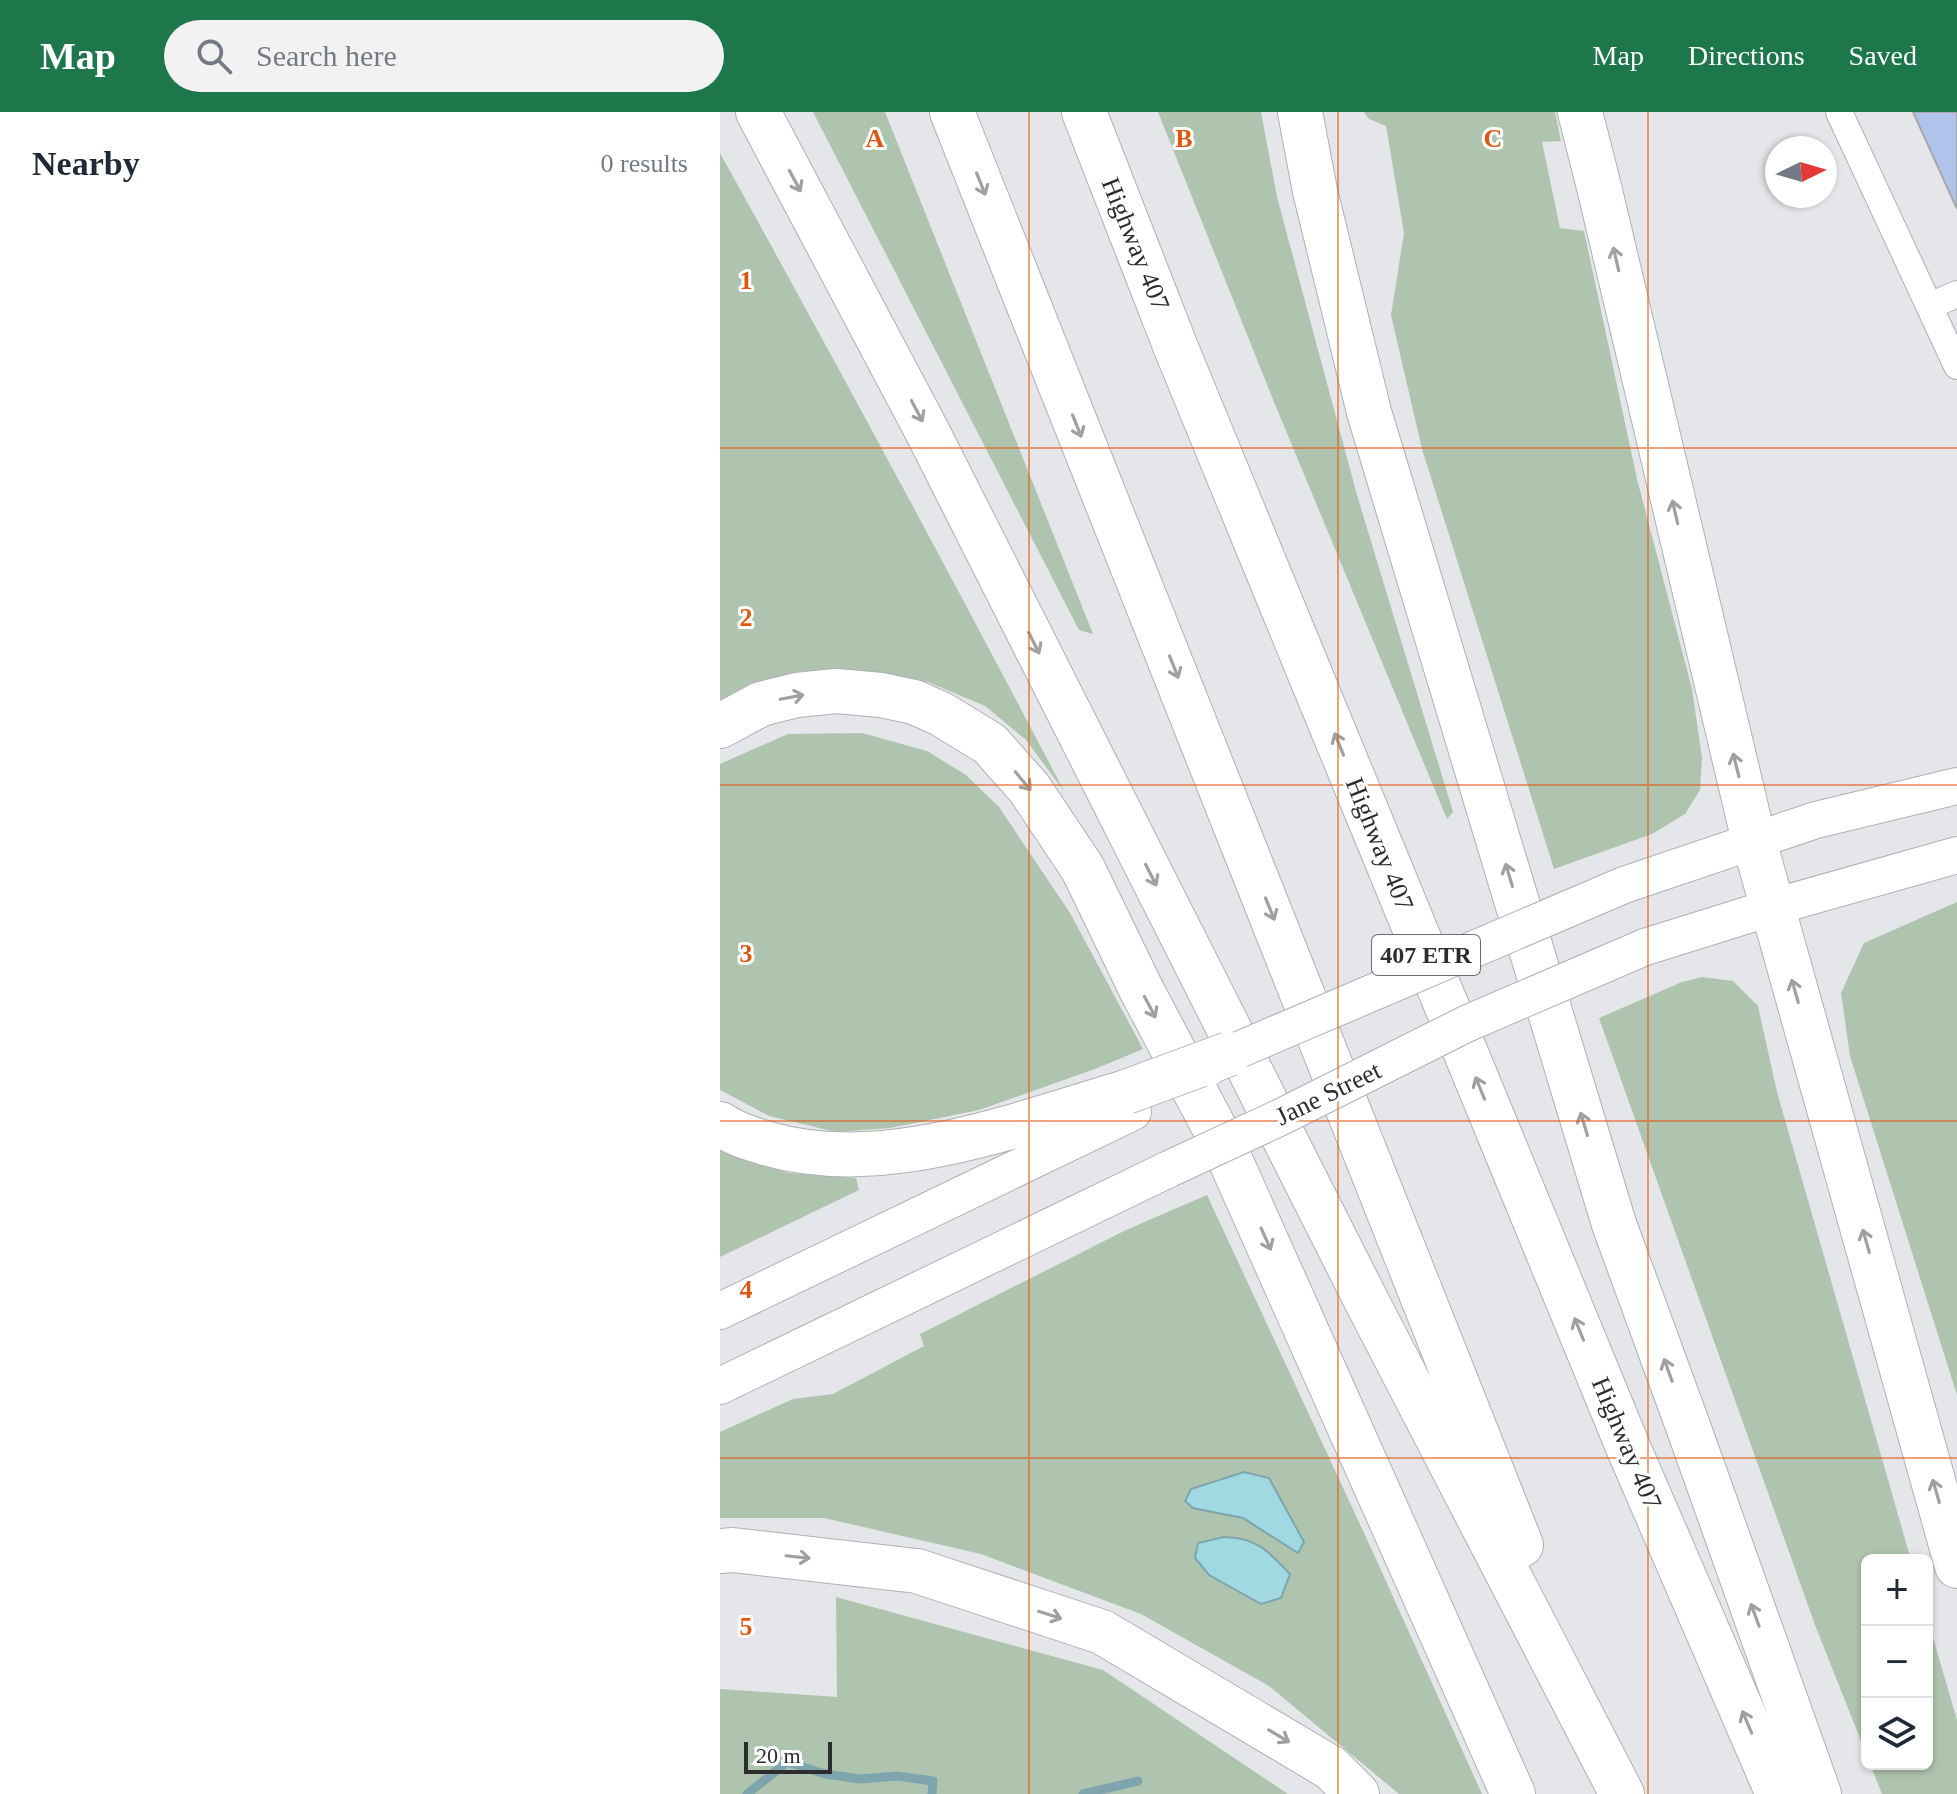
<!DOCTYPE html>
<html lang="en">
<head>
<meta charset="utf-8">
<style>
  body { margin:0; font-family:Georgia,serif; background:#f2f2f3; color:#1f2937 }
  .controls { position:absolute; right:24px; bottom:24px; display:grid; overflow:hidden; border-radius:12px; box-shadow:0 2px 6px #0004 }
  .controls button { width:72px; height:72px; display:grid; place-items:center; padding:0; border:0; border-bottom:2px solid #e0e1e3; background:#fff; color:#1f2937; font:40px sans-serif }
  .compass { position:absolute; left:1045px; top:24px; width:72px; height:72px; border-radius:50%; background:#fff; box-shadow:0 2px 6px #0004; rotate:85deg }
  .scale { position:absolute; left:24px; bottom:20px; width:88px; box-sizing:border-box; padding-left:8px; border:4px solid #2c2d2e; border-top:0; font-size:22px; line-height:28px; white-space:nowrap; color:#2c2d2e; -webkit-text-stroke:6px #fff; paint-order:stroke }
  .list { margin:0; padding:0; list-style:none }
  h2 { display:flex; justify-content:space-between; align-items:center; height:104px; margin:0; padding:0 32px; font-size:34px }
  h2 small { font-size:26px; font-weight:400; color:#747a83 }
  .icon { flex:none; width:44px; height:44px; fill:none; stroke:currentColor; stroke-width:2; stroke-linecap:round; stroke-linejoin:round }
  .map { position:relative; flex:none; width:1237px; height:1682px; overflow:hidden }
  header { display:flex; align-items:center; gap:48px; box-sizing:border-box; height:112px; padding:0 40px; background:#1d774b; color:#fff }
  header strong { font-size:38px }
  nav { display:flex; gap:44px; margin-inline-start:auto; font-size:28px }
  .search { width:560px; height:72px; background:#f2f2f3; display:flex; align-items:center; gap:20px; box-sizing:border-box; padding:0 28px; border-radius:44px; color:#747a83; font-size:30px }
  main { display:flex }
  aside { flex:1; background:#fff }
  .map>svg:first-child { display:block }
  .green { fill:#afc4ae }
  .water { fill:#a1d9e3; stroke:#7ea5ad; stroke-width:2 }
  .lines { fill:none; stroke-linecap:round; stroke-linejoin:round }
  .stream { stroke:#7ea5ad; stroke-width:9 }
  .building { fill:#b0c3ea; stroke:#a6a8ac; stroke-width:2 }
  .minor-casing { stroke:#aeb0b4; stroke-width:28 }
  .secondary-casing { stroke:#aeb0b4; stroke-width:38 }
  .motorway-casing { stroke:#aeb0b4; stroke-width:46 }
  .minor { stroke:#fff; stroke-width:26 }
  .secondary { stroke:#fff; stroke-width:36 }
  .motorway { stroke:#fff; stroke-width:44 }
  .secondary-bridge-casing { stroke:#aeb0b4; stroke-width:38; stroke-linecap:butt }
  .motorway-bridge-casing { stroke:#aeb0b4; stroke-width:46; stroke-linecap:butt }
  .secondary-bridge { stroke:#fff; stroke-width:36 }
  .motorway-bridge { stroke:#fff; stroke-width:44 }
  .oneway { stroke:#a0a0a1 }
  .grid { fill:none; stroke:#df570e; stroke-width:2; stroke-opacity:0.55 }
  .labels { text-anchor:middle; stroke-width:6; stroke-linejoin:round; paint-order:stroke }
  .shield { fill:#fff; stroke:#6b6c6d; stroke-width:2 }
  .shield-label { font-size:24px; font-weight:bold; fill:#2c2d2e }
  .street-label { font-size:26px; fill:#2c2d2e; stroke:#fff }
  .grid-label { font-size:26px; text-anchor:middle; font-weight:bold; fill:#df570e; stroke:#fff; stroke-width:6; stroke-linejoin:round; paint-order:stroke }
</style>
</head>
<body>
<header>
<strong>Map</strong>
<div class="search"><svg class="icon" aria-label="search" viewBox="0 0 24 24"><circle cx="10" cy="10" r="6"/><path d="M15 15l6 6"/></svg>Search here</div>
<nav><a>Map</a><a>Directions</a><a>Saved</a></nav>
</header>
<main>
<aside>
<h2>Nearby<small>0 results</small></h2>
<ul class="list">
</ul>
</aside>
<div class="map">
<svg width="1237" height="1682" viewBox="0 0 1237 1682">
  <rect width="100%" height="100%" fill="#e4e6ea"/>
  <!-- green -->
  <g class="green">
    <polygon points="93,0 165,0 373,522 359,518"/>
    <polygon points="438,0 541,0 557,85 637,383 733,700 727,707 552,285"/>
    <polygon points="644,0 835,0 841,29 822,30 840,116 864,119 917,367 972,577 982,646 980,678 965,702 932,722 834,757 702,337 671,203 684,121 666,14 649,7"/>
    <path d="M0,41C117,252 232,465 344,679L306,628L265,594L208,570L165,562L102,558L34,571L0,588Z"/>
    <polygon points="142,621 207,639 246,663 279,695 350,801 423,937 375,957 259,998 170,1016 116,1020 49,1004 0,978 0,652 68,622"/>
    <polygon points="1237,790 1237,1283 1130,944 1121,881 1144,831"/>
    <polygon points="982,865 1013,869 1038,894 1057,980 1191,1448 1147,1448 1147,1644 1095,1513 879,906 962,870"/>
    <polygon points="0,1038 69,1061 136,1066 139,1078 0,1145"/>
    <polygon points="487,1083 651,1436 762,1682 679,1682 549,1574 421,1502 261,1442 104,1406 0,1406 0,1320 73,1287 113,1282 204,1234 200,1222 406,1118"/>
    <polygon points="116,1485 383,1558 568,1682 0,1682 0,1577 117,1585"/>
    <polygon points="1207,1505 1237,1608 1237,1682 1162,1682 1150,1652 1207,1652"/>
  </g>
  <!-- water -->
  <g class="water">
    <polygon points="524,1360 549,1366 584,1430 578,1441 523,1406 473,1396 465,1389 471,1377"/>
    <path d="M504,1425C538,1426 548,1439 570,1462L561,1486L541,1492L489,1463L475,1446L478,1431Z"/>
  </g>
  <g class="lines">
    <!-- stream -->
    <g class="stream">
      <polyline points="27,1682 67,1650 105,1662 140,1667 177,1664 213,1669 212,1682"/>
      <polyline points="363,1682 418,1669"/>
    </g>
  </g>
  <!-- building -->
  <polygon class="building" points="1193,0 1237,0 1237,97"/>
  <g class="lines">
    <defs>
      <g id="minor">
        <polyline points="1119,0 1237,254"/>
        <polyline points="1210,194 1237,182"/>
      </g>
      <g id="secondary">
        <polyline points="904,773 1096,708 1237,674"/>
        <polyline points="925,835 1053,795 1237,743"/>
        <polyline points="0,1199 413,1000"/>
        <polyline points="0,1274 449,1057"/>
      </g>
      <g id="motorway">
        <polyline points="38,0 207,319 647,1190 902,1682"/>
        <polyline points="232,0 801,1433"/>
        <polyline points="364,0 456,236 908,1335 1058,1682"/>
        <polyline points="580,0 595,79 649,300 894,1112 969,1317 1099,1682"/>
        <polyline points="860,0 880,79 1034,729 1237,1454"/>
        <polyline points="0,614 41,592 77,583 116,579 161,583 194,590 221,602 270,632 309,676 363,757 421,877 504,1034 793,1682"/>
        <path d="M0,1012C15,1022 29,1026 45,1031C161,1066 294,1013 406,980"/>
        <polyline points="0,1439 13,1438 197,1459 382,1520 611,1656 637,1682"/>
      </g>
    </defs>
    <!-- minor casing -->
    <use href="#minor" class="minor-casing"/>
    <!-- secondary casing -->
    <use href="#secondary" class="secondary-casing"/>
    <!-- motorway casing -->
    <use href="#motorway" class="motorway-casing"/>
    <!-- minor -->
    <use href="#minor" class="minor"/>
    <!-- secondary -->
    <use href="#secondary" class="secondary"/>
    <!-- motorway -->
    <use href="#motorway" class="motorway"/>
    <defs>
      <g id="secondary-bridge">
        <polyline points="488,956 509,942 904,773"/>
        <polyline points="449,1057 561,1005 746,912 925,835"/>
      </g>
      <polyline id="motorway-bridge" points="406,980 509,942"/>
    </defs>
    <!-- secondary-bridge casing -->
    <use href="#secondary-bridge" class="secondary-bridge-casing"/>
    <!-- motorway-bridge casing -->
    <use href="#motorway-bridge" class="motorway-bridge-casing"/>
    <!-- secondary-bridge -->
    <use href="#secondary-bridge" class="secondary-bridge"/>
    <!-- motorway-bridge -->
    <use href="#motorway-bridge" class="motorway-bridge"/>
  </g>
  <!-- one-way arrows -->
  <defs><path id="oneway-shaft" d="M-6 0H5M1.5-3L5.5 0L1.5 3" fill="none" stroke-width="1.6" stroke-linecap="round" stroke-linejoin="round" transform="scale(2)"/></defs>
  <g class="oneway">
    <use href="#oneway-shaft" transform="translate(75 69) rotate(62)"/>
    <use href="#oneway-shaft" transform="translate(261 72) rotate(68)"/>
    <use href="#oneway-shaft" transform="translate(896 147) rotate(-103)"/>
    <use href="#oneway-shaft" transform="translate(197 299) rotate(62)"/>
    <use href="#oneway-shaft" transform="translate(357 314) rotate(68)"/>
    <use href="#oneway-shaft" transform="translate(955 400) rotate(-103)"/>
    <use href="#oneway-shaft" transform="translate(314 531) rotate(63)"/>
    <use href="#oneway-shaft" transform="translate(454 555) rotate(68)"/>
    <use href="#oneway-shaft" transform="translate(72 585) rotate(-11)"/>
    <use href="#oneway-shaft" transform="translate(619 632) rotate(-112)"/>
    <use href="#oneway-shaft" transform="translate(1016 653) rotate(-104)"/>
    <use href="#oneway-shaft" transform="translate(303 669) rotate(50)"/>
    <use href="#oneway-shaft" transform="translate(431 763) rotate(63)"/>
    <use href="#oneway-shaft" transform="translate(789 763) rotate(-107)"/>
    <use href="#oneway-shaft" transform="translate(550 797) rotate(68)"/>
    <use href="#oneway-shaft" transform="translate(1075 879) rotate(-106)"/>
    <use href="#oneway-shaft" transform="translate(430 895) rotate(62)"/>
    <use href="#oneway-shaft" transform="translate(760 976) rotate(-112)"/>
    <use href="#oneway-shaft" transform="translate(864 1012) rotate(-107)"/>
    <use href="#oneway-shaft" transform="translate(546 1127) rotate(66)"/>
    <use href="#oneway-shaft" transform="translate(1146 1129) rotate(-106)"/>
    <use href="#oneway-shaft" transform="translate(859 1217) rotate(-112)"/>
    <use href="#oneway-shaft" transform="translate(948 1258) rotate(-110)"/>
    <use href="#oneway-shaft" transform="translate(1216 1379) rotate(-106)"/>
    <use href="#oneway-shaft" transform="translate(78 1445) rotate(6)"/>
    <use href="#oneway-shaft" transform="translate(330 1503) rotate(18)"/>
    <use href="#oneway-shaft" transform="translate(1035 1503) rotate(-110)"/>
    <use href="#oneway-shaft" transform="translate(1027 1610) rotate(-113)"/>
    <use href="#oneway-shaft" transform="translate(559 1624) rotate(31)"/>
  </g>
  <!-- grid -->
  <path class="grid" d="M309,0V1682M618,0V1682M928,0V1682M0,336H1237M0,673H1237M0,1009H1237M0,1346H1237"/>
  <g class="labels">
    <!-- shield labels -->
    <rect class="shield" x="652" y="823" width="108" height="40" rx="6"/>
    <g class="shield-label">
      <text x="706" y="851">407 ETR</text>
    </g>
    <!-- street labels -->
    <g class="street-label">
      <text transform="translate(416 132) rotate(68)" y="9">Highway 407</text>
      <text transform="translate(660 732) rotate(68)" y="9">Highway 407</text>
      <text transform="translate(608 981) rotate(-26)" y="9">Jane Street</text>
      <text transform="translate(907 1331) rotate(67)" y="9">Highway 407</text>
    </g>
  </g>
  <g class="grid-label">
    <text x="155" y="35">A</text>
    <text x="464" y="35">B</text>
    <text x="773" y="35">C</text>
    <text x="26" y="177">1</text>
    <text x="26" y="514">2</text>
    <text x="26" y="850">3</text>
    <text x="26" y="1186">4</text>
    <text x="26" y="1523">5</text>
  </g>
</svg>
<div class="controls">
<button>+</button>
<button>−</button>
<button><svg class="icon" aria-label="layers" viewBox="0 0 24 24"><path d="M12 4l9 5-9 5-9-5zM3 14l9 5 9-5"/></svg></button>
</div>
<svg class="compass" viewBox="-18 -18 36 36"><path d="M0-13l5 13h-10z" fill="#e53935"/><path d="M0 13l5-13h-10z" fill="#747a83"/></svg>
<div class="scale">20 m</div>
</div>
</main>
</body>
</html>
